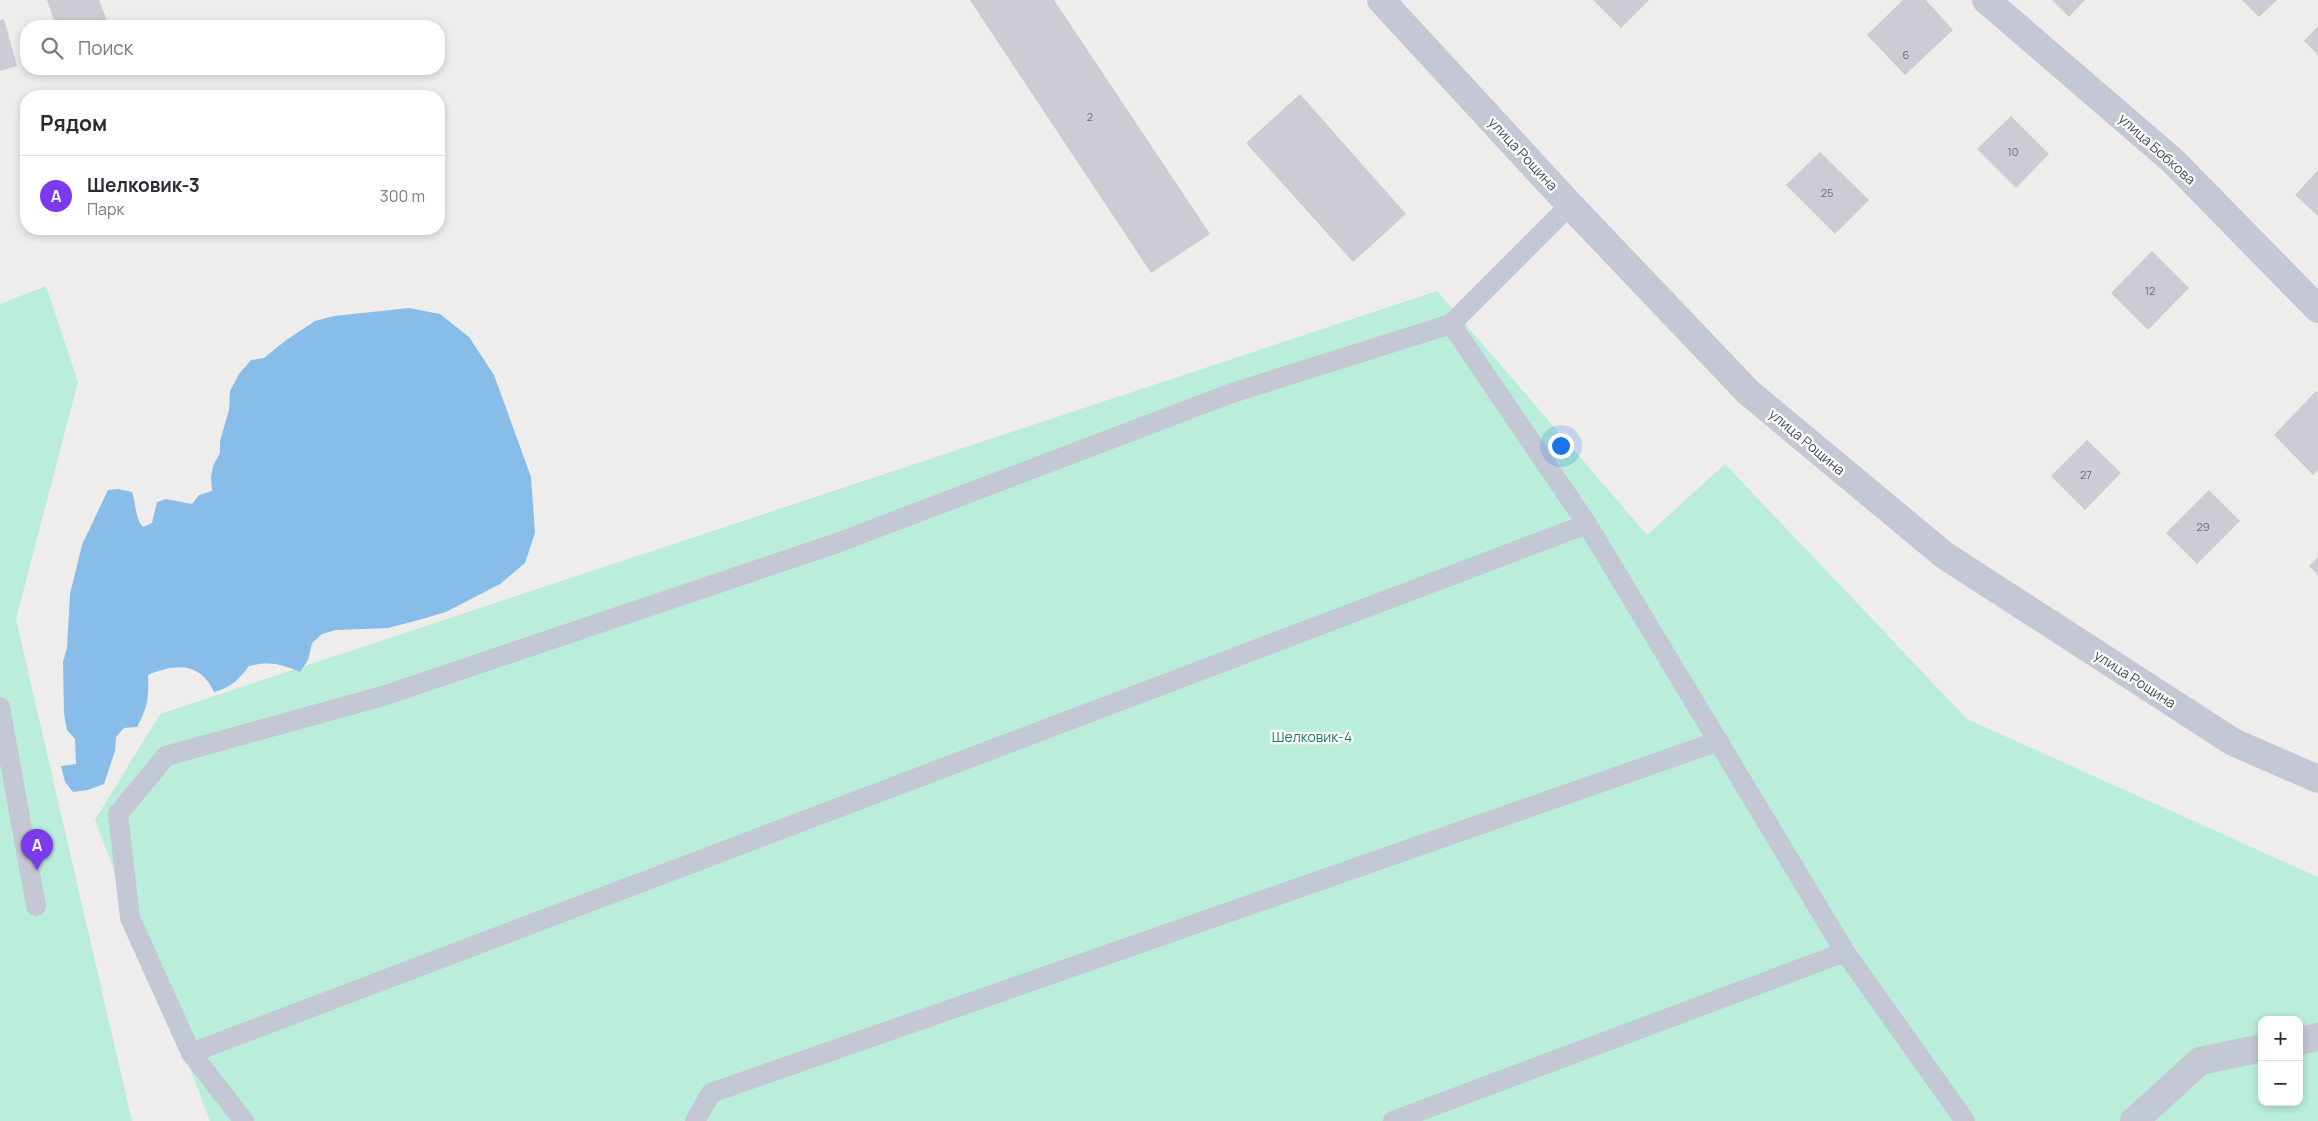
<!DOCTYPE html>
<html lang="ru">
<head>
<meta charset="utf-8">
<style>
  body { margin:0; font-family:Manrope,sans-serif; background:#f7f7f7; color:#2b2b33 }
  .controls { position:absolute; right:15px; bottom:15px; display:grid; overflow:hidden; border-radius:10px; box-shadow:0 2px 8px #0003 }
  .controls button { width:45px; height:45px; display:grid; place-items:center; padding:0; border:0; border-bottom:1px solid #e1e1e2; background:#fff; color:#2b2b33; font:25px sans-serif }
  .you { position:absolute; left:1560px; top:445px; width:18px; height:18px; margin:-12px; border:4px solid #fff; border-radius:50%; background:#1a73e8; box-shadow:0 0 0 8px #1a73e833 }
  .badge { display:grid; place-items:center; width:32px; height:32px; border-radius:50%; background:#7c3aed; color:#fff; font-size:16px; font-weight:700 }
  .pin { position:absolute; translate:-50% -41px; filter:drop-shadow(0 1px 2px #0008) }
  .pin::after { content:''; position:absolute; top:26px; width:18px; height:15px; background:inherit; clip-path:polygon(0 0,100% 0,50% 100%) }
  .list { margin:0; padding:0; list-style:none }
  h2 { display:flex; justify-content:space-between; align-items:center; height:65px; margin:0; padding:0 20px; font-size:21px }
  h2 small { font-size:16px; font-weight:400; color:#7c7c81 }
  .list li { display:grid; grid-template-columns:32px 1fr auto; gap:15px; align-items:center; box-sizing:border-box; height:80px; padding:0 20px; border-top:1px solid #e1e1e2 }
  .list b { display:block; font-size:19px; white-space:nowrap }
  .list p { margin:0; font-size:16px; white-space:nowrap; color:#7c7c81 }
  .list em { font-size:16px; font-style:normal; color:#7c7c81 }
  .icon { flex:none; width:28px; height:28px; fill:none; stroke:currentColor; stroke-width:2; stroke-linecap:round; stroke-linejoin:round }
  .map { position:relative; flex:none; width:2318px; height:1121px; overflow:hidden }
  .search { position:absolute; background:#fff; box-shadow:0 2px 8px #0003; left:20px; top:20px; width:425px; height:55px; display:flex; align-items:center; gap:12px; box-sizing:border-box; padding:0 18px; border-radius:20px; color:#7c7c81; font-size:19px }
  .panel { position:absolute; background:#fff; box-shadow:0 2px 8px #0003; left:20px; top:90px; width:425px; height:145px; border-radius:20px }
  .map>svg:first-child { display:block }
  .green { fill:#baedda; fill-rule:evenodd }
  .water { fill:#88bdea }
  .building { fill:#cccdd4 }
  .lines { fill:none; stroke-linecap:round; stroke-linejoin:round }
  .service { stroke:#c3c8d4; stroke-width:20 }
  .minor { stroke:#c3c8d4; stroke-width:28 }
  .tertiary { stroke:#c3c8d4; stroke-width:28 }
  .labels { text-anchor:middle; stroke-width:4.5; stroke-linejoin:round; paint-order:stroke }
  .number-label { font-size:11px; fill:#676c78 }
  .street-label { font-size:14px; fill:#454b59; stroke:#fff }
  .park-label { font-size:14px; fill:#187960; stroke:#fff }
</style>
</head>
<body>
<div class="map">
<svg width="2318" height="1121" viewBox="0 0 2318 1121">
  <rect width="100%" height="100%" fill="#efedec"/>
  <!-- green -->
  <g class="green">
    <polygon points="46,286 78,382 16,619 132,1121 0,1121 0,304"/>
    <path d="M1437,291L1647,535L1725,464L1967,719L2318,877V1121H210L95,820L160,714ZM2262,1020H2299V1102H2262Z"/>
  </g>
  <!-- water -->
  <path class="water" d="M409,308L440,314L469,337L494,375L531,477L535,533L525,563L500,584L446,612L415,621L388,628L336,630L322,634L312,643L308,660L300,672C281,664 270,661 249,666C239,679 231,688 214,692C200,661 174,664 148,675C149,697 148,707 137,727L124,728L116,737L115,751L104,784L88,790L73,792L65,782L61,766L76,764L75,739L67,730L64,714L63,662L67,648L70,594L82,545L108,490L118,489L132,492C136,503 135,518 143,527L152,523L157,502L166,499L192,504L199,495L212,491L211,477L213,466L220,453V441L229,410L230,391L239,374L251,360L264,358L285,341L315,321L334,316Z"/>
  <!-- building -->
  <g class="building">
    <polygon points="47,0 99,0 109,26 56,26"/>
    <polygon points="970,0 1054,0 1210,234 1151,273"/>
    <polygon points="1593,0 1649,0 1621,28"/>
    <polygon points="1903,0 1926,0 1953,30 1905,75 1867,35"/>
    <polygon points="2052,0 2085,0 2069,17"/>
    <polygon points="2242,0 2277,0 2259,17"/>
    <polygon points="4,19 17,66 0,71 0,20"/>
    <polygon points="2318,26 2318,55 2304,41"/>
    <polygon points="1300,94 1406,214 1353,262 1246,143"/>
    <polygon points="2011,116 2049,154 2016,188 1977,149"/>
    <polygon points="1820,152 1869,200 1835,234 1786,185"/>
    <polygon points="2318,170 2318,216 2295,195"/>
    <polygon points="2152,251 2189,288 2148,330 2111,293"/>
    <polygon points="2316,391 2318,393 2318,470 2313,475 2274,435"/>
    <polygon points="2087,440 2121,473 2085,510 2051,476"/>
    <polygon points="2209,490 2240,521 2197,564 2166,533"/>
    <polygon points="2318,557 2318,575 2309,566"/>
  </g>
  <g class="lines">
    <!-- service -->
    <g class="service">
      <polyline points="1570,205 1451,324 1587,524 1845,952 1965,1121"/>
      <polyline points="1451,324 1232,393 837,543 383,696 166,756 118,814 130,918 191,1053 1587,524"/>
      <polyline points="0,707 36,906"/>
      <polyline points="191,1053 244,1121"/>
      <polyline points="695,1121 711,1093 1719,741"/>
      <polyline points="1393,1121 1845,952"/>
    </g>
    <!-- minor -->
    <g class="minor">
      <polyline points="1986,0 2173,161 2318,309"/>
      <polyline points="2299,1041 2318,1037"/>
      <polyline points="2134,1121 2200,1061 2262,1048"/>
    </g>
    <!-- tertiary -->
    <polyline class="tertiary" points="1381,0 1570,205 1748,392 1944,555 2233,742 2318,779"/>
  </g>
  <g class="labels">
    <!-- number labels -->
    <g class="number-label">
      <text x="1906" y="59">6</text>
      <text x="1090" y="121">2</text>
      <text x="2013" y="156">10</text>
      <text x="1827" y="197">25</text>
      <text x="2150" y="295">12</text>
      <text x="2086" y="479">27</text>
      <text x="2203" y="531">29</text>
    </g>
    <!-- street labels -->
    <g class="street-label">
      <text transform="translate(2157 149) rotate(42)" y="5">улица Бобкова</text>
      <text transform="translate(1523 154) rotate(47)" y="5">улица Рощина</text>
      <text transform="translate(1807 442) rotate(40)" y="5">улица Рощина</text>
      <text transform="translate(2135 679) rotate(33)" y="5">улица Рощина</text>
    </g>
    <!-- park labels -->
    <g class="park-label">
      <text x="1312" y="742">Шелковик-4</text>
    </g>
  </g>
</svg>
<div class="controls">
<button>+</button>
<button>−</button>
</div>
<div class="you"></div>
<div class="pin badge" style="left:37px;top:870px">A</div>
<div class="search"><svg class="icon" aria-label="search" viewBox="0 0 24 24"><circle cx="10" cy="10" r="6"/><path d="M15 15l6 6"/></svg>Поиск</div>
<section class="panel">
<h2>Рядом<small></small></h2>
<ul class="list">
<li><span class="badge">A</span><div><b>Шелковик-3</b><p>Парк</p></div><em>300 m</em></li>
</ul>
</section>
</div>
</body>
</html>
